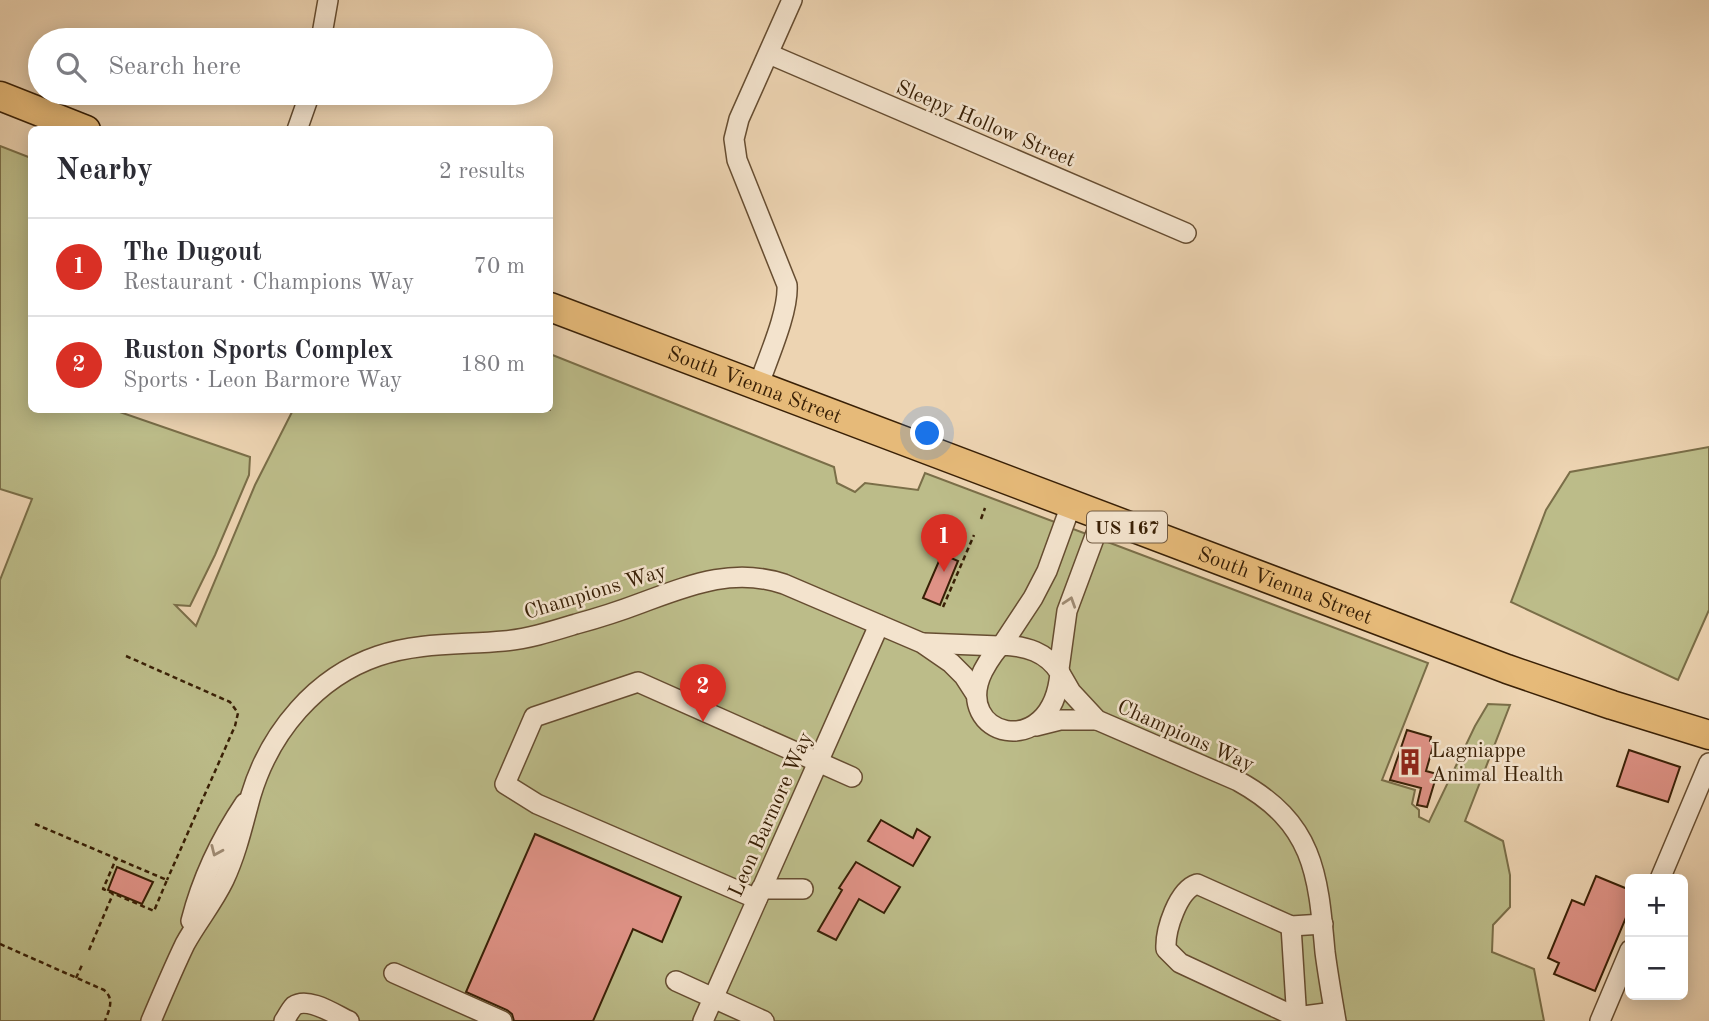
<!DOCTYPE html>
<html lang="en">
<head>
<meta charset="utf-8">
<style>
  body { margin:0; font-family:"Old Standard TT",serif; background:#f7f7f7; color:#2b2b33 }
  .controls { position:absolute; right:21px; bottom:21px; display:grid; overflow:hidden; border-radius:10px; box-shadow:0 4px 18px #0003 }
  .controls button { width:63px; height:63px; display:grid; place-items:center; padding:0; border:0; border-bottom:2px solid #e1e1e2; background:#fff; color:#2b2b33; font:35px sans-serif }
  .you { position:absolute; left:928px; top:434px; width:24px; height:24px; margin:-18px; border:5px solid #fff; border-radius:50%; background:#1a73e8; box-shadow:0 0 0 10px #1a73e833 }
  .badge { display:grid; place-items:center; width:46px; height:46px; border-radius:50%; background:#d93025; color:#fff; font-size:23px; font-weight:700 }
  .pin { position:absolute; translate:-50% -58px; filter:drop-shadow(0 2px 4px #0008) }
  .pin::after { content:''; position:absolute; top:37px; width:24px; height:21px; background:inherit; clip-path:polygon(0 0,100% 0,50% 100%) }
  .list { margin:0; padding:0; list-style:none }
  h2 { display:flex; justify-content:space-between; align-items:center; height:91px; margin:0; padding:0 28px; font-size:30px }
  h2 small { font-size:23px; font-weight:400; color:#7c7c81 }
  .list li { display:grid; grid-template-columns:46px 1fr auto; gap:21px; align-items:center; box-sizing:border-box; height:98px; padding:0 28px; border-top:2px solid #e1e1e2 }
  .list b { display:block; font-size:26px; white-space:nowrap }
  .list p { margin:0; font-size:23px; white-space:nowrap; color:#7c7c81 }
  .list em { font-size:23px; font-style:normal; color:#7c7c81 }
  .icon { flex:none; width:38px; height:38px; fill:none; stroke:currentColor; stroke-width:2; stroke-linecap:round; stroke-linejoin:round }
  .map { position:relative; flex:none; width:1709px; height:1021px; overflow:hidden }
  .search { position:absolute; background:#fff; box-shadow:0 4px 18px #0003; left:28px; top:28px; width:525px; height:77px; display:flex; align-items:center; gap:18px; box-sizing:border-box; padding:0 24px; border-radius:38px; color:#7c7c81; font-size:26px }
  .panel { position:absolute; background:#fff; box-shadow:0 4px 18px #0003; left:28px; top:126px; width:525px; height:287px; border-radius:10px }
  .map>svg:first-child { display:block }
  .green { fill:#bcbc89; stroke:#7a6e48; stroke-width:2 }
  .building { fill:#df9286; stroke:#392006; stroke-width:2 }
  .lines { fill:none; stroke-linecap:round; stroke-linejoin:round }
  .minor-casing { stroke:#664d31; stroke-width:22 }
  .highway-casing { stroke:#392006; stroke-width:31 }
  .path { stroke:#392006; stroke-width:2.5; stroke-dasharray:5 3.5; stroke-linecap:butt }
  .minor { stroke:#f3e3cd; stroke-width:19 }
  .highway { stroke:#e6ba79; stroke-width:28 }
  .oneway { stroke:#9f8b73 }
  .labels { text-anchor:middle; stroke-width:5; stroke-linejoin:round; paint-order:stroke }
  .shield { fill:#f3e3cd; stroke:#715a42; stroke-width:2 }
  .shield-label { font-size:19px; font-weight:bold; fill:#392006 }
  .street-label { font-size:21px; fill:#392006; stroke:#f3e3cd }
  .poi-label { font-size:21px; fill:#392006; stroke:#f3e3cd; text-anchor:start }
</style>
</head>
<body>
<div class="map">
<svg width="1709" height="1021" viewBox="0 0 1709 1021">
  <rect width="100%" height="100%" fill="#edd4b2"/>
  <filter id="stains"><feTurbulence type="fractalNoise" baseFrequency=".00286" numOctaves="4"/><feColorMatrix values="0 0 0 0 .2 0 0 0 0 .09 0 0 0 0 .02 0 0 0 .5 -.17"/></filter>
  <radialGradient id="worn" r=".72"><stop offset=".6" stop-color="#630" stop-opacity="0"/><stop offset="1" stop-color="#630" stop-opacity=".3"/></radialGradient>
  <!-- green -->
  <g class="green">
    <polygon points="0,146 31,158 32,410 114,410 250,457 249,475 215,555 190,606 175,605 196,626 255,485 293,410 550,410 550,354 834,467 837,483 855,492 865,483 918,490 925,473 1428,663 1382,780 1415,790 1412,804 1419,810 1419,817 1429,822 1475,726 1488,704 1510,705 1465,821 1503,841 1510,875 1510,907 1493,925 1492,952 1534,969 1544,1021 0,1021 0,580 32,499 0,489"/>
    <polygon points="1709,447 1709,610 1678,680 1511,602 1546,510 1570,472"/>
  </g>
  <!-- building -->
  <g class="building">
    <polygon points="942,554 958,561 940,605 923,598"/>
    <polygon points="1407,730 1431,737 1430,741 1434,743 1426,771 1437,774 1427,807 1417,805 1421,788 1390,780"/>
    <polygon points="1629,750 1680,767 1668,802 1617,786"/>
    <polygon points="881,820 913,838 917,829 930,837 913,866 868,841"/>
    <polygon points="535,834 681,897 662,942 633,929 593,1021 514,1021 512,1014 507,1010 466,992"/>
    <polygon points="856,862 900,887 884,913 859,899 836,940 818,931 842,890 839,888"/>
    <polygon points="117,867 153,882 142,904 108,890"/>
    <polygon points="1596,876 1630,890 1630,908 1595,991 1554,974 1559,963 1548,958 1572,900 1584,905"/>
  </g>
  <g class="lines">
    <defs>
      <g id="minor">
        <polyline points="321,40 328,0"/>
        <polyline points="769,54 1186,233"/>
        <polyline points="297,130 310,93"/>
        <path d="M758,387C767,360 789,312 787,285L737,160L734,139L739,119L792,0"/>
        <polyline points="923,643 999,646"/>
        <path d="M1002,645C1026,646 1047,652 1060,673C1052,764 951,736 983,671C988,662 994,651 1002,645Z"/>
        <polyline points="1002,645 1033,598 1047,571 1071,505"/>
        <polyline points="1059,669 1067,611 1102,517"/>
        <path d="M1060,673L1071,692L1097,720L1238,781C1314,823 1318,873 1325,952C1328,975 1332,998 1336,1021"/>
        <polyline points="1036,726 1060,720 1097,720"/>
        <polyline points="1660,879 1709,763"/>
        <polyline points="761,889 803,889"/>
        <polyline points="757,899 537,804 505,784 534,717 638,682 852,777"/>
        <path d="M191,921C202,878 220,840 245,803"/>
        <path d="M1323,924L1291,926L1197,884C1178,890 1165,930 1166,949L1180,963L1296,1017L1334,1012"/>
        <polyline points="1291,926 1297,1021"/>
        <polyline points="394,973 502,1021"/>
        <polyline points="676,981 764,1021"/>
        <path d="M151,1021C162,995 173,969 185,944C197,922 213,903 224,880C237,852 243,824 251,795C270,732 316,677 378,656C419,642 462,645 504,641C528,639 553,631 576,624C598,618 620,611 641,603C690,585 733,567 784,584L922,643L951,663L964,676L975,693"/>
        <path d="M284,1021C287,1017 290,1010 294,1006C308,996 336,1015 349,1021"/>
        <polyline points="703,1021 879,625"/>
        <polyline points="1600,1021 1630,950"/>
      </g>
      <g id="highway">
        <polyline points="0,96 86,130"/>
        <path id="s1" d="M550,307L1507,669L1612,705L1709,735"/>
      </g>
    </defs>
    <!-- minor casing -->
    <use href="#minor" class="minor-casing"/>
    <!-- highway casing -->
    <use href="#highway" class="highway-casing"/>
    <!-- path -->
    <g class="path">
      <polyline points="981,519 985,508"/>
      <polyline points="943,607 974,535"/>
      <polyline points="126,656 230,702 238,713 235,726 167,880"/>
      <polyline points="35,824 167,880 154,911 103,889 116,859"/>
      <path d="M0,944L104,990C115,999 109,1010 105,1021"/>
      <polyline points="89,950 113,894"/>
      <polyline points="76,978 82,965"/>
    </g>
    <!-- minor -->
    <use href="#minor" class="minor"/>
    <!-- highway -->
    <use href="#highway" class="highway"/>
  </g>
  <!-- one-way arrows -->
  <defs><path id="oneway-chevron" d="M-2-3.5L2.5 0L-2 3.5" fill="none" stroke-width="1.6" stroke-linecap="round" stroke-linejoin="round" transform="scale(1.75)"/></defs>
  <g class="oneway">
    <use href="#oneway-chevron" transform="translate(1070 602) rotate(-72)"/>
    <use href="#oneway-chevron" transform="translate(216 851) rotate(114)"/>
  </g>
  <!-- icons -->
  <defs>
    <symbol id="building-bare" viewBox="-9 -9 18 18"><path d="M-4-6H4V6H1V3H-1V6H-4ZM-2.5-4.3h1.7v1.8h-1.7ZM.8-4.3h1.7v1.8H.8ZM-2.5-1h1.7V.8h-1.7ZM.8-1h1.7V.8H.8Z" fill="#8f2418" stroke="#f3e3cd" stroke-width="2.5" paint-order="stroke"/></symbol>
  </defs>
  <g fill-rule="evenodd">
    <use href="#building-bare" x="1391" y="743" width="38" height="38"/>
  </g>
  <g class="labels">
    <!-- shield labels -->
    <rect class="shield" x="1087" y="511.5" width="80" height="31" rx="5"/>
    <g class="shield-label">
      <text x="1127" y="534">US 167</text>
    </g>
    <!-- street labels -->
    <g class="street-label">
      <text transform="translate(986 123) rotate(23)" y="7">Sleepy Hollow Street</text>
      <text dy="7" stroke="none"><textPath href="#s1" startOffset="219">South Vienna Street</textPath></text>
      <text dy="7" stroke="none"><textPath href="#s1" startOffset="786">South Vienna Street</textPath></text>
      <text transform="translate(595 591) rotate(-17)" y="7">Champions Way</text>
      <text transform="translate(1186 735) rotate(24)" y="7">Champions Way</text>
      <text transform="translate(770 814) rotate(-66)" y="7">Leon Barmore Way</text>
    </g>
    <!-- poi labels -->
    <g class="poi-label">
      <text x="1431" y="757">Lagniappe<tspan x="1431" dy="24">Animal Health</tspan></text>
    </g>
  </g>
  <rect width="100%" height="100%" filter="url(#stains)"/>
  <rect width="100%" height="100%" fill="url(#worn)"/>
</svg>
<div class="controls">
<button>+</button>
<button>−</button>
</div>
<div class="you"></div>
<div class="pin badge" style="left:944px;top:572px">1</div>
<div class="pin badge" style="left:703px;top:722px">2</div>
<div class="search"><svg class="icon" aria-label="search" viewBox="0 0 24 24"><circle cx="10" cy="10" r="6"/><path d="M15 15l6 6"/></svg>Search here</div>
<section class="panel">
<h2>Nearby<small>2 results</small></h2>
<ul class="list">
<li><span class="badge">1</span><div><b>The Dugout</b><p>Restaurant · Champions Way</p></div><em>70 m</em></li>
<li><span class="badge">2</span><div><b>Ruston Sports Complex</b><p>Sports · Leon Barmore Way</p></div><em>180 m</em></li>
</ul>
</section>
</div>
</body>
</html>
